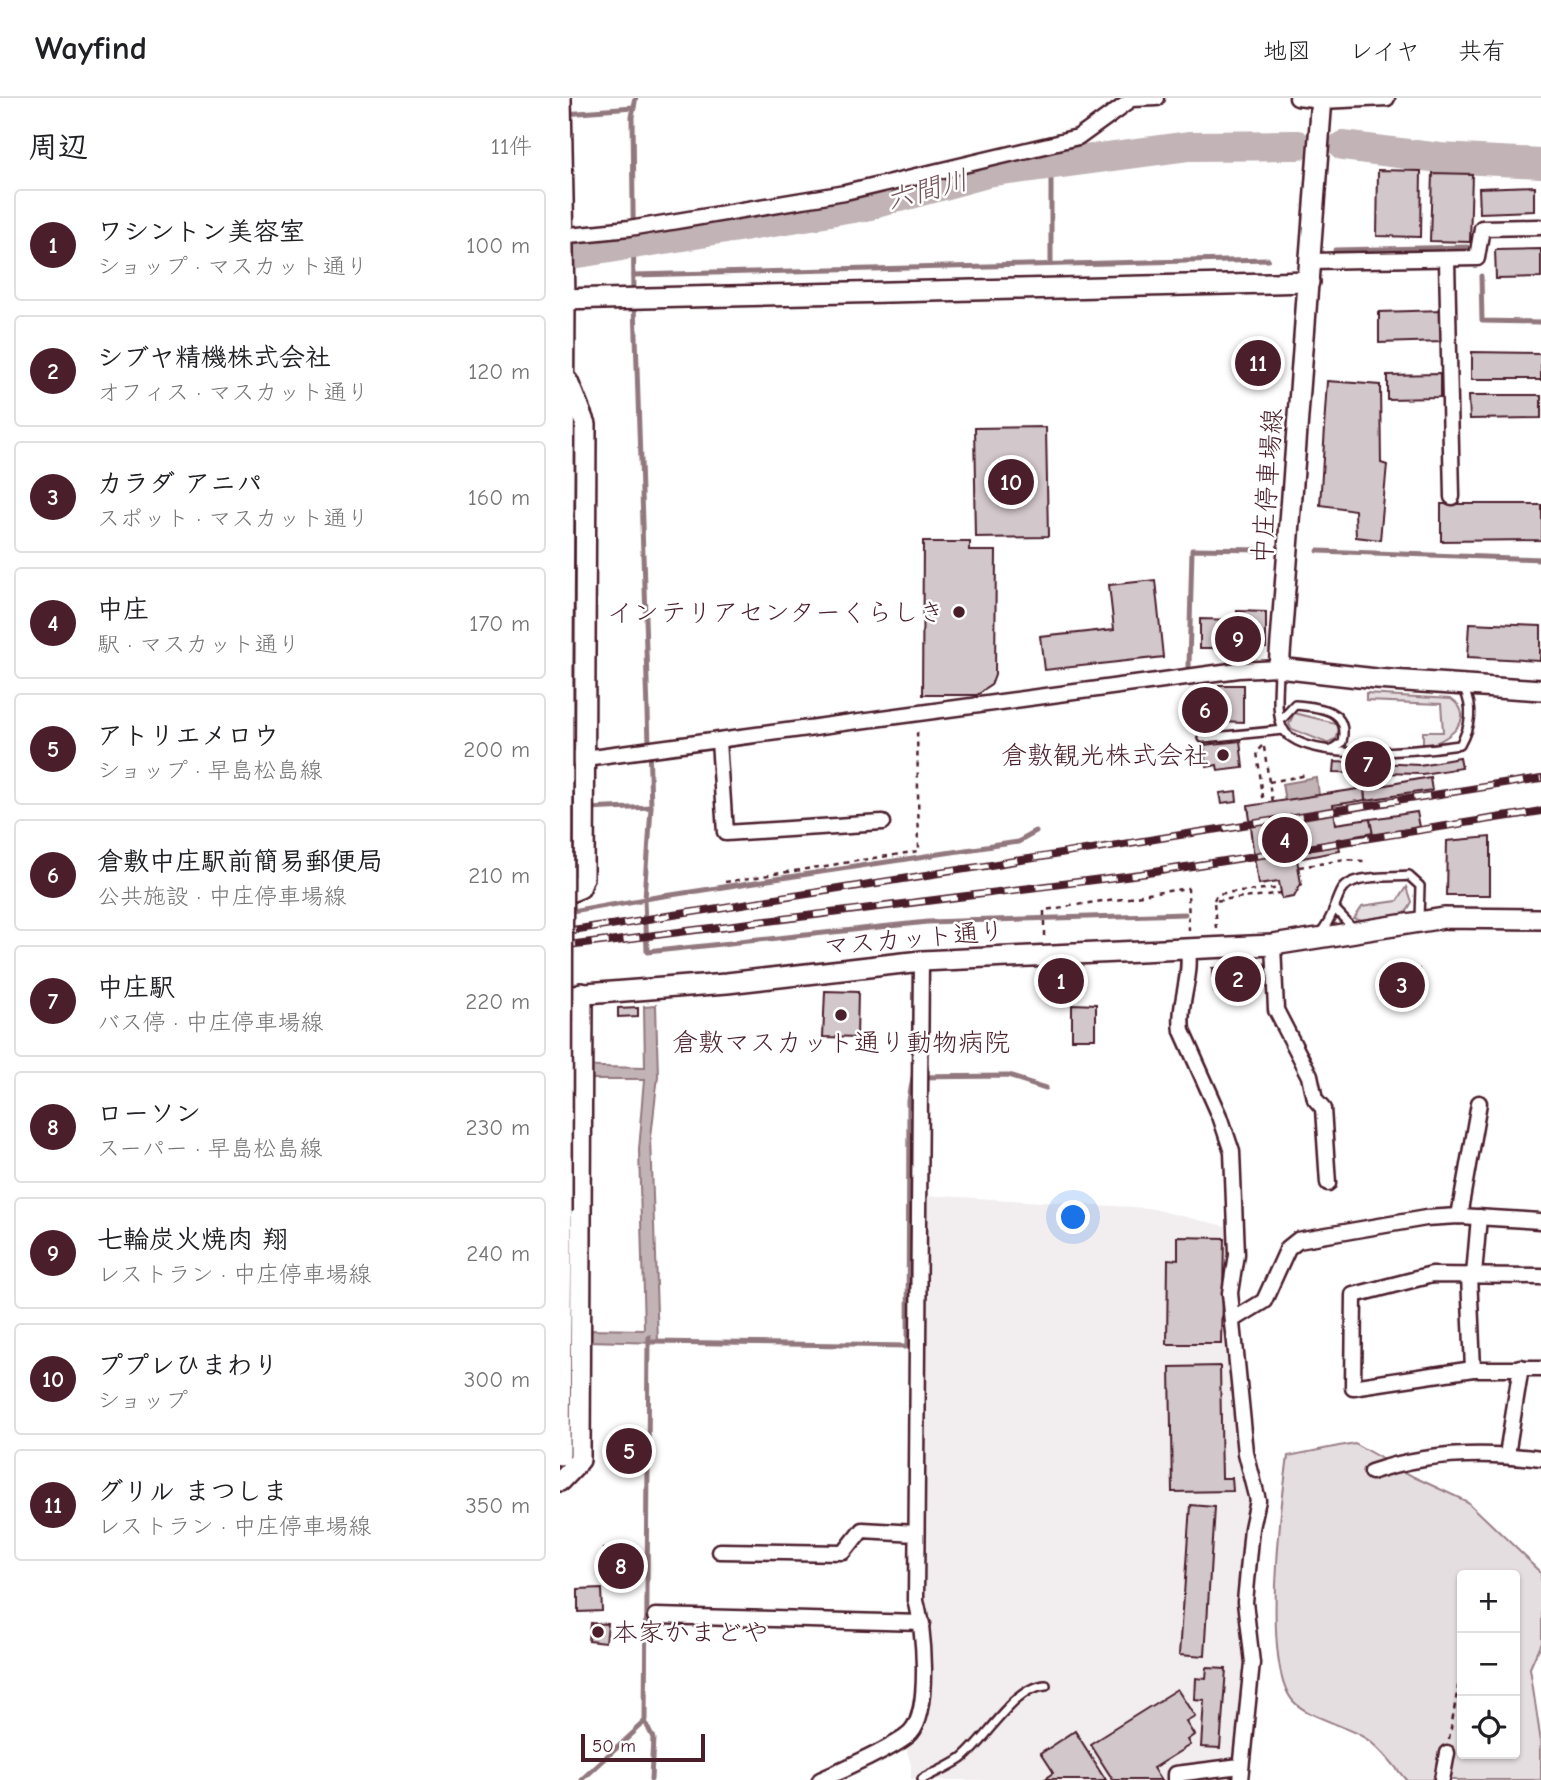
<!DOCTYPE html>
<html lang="ja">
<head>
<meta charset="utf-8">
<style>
  body { margin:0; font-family:"Comic Neue","Klee One",sans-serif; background:#f6f6f6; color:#202124 }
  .controls { position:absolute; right:21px; bottom:21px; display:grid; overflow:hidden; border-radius:7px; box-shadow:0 2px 5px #0004 }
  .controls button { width:63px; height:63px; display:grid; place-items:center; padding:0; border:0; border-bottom:2px solid #e0e0e0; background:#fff; color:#202124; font:35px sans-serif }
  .scale { position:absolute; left:21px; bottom:18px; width:124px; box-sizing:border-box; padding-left:7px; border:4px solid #4a1f2b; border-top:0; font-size:19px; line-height:24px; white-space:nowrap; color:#4a1f2b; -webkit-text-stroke:5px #fff; paint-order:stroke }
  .you { position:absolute; left:514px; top:1120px; width:24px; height:24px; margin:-18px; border:5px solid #fff; border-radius:50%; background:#1a73e8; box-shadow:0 0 0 10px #1a73e833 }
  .badge { display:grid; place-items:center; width:46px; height:46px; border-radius:50%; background:#4a1f2b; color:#fff; font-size:23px; font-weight:700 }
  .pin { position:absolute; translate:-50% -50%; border:4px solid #fff; box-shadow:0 2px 7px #0006 }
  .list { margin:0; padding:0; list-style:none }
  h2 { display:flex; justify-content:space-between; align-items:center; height:91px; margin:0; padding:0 28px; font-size:30px }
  h2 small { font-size:23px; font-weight:400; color:#757577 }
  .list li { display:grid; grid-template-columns:46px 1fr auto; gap:21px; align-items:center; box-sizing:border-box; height:112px; margin:0 14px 14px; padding:0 14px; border:2px solid #e0e0e0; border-radius:7px }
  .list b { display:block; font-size:26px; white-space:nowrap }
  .list p { margin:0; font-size:23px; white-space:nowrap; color:#757577 }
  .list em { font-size:23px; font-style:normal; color:#757577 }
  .icon { flex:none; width:38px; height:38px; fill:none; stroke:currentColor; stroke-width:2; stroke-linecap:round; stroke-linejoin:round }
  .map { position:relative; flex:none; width:981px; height:1682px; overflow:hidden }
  header { display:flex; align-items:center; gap:42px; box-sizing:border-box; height:98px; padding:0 35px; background:#fff; border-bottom:2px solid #e0e0e0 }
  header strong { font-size:33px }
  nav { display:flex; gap:38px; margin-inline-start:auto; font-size:24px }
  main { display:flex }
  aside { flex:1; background:#fff }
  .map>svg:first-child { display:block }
  .built { fill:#f2eeef }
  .green { fill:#e5dee0; stroke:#987e86; stroke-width:2; fill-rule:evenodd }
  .water { fill:#c1b3b6; stroke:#91787e; stroke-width:2 }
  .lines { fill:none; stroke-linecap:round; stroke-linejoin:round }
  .stream { stroke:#91787e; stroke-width:5 }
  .river { stroke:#c1b3b6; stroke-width:30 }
  .building { fill:#d2c7cb; stroke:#4a1f2b; stroke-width:2 }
  .lane-casing { stroke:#4a1f2b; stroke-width:12 }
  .street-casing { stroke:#4a1f2b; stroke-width:19 }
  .secondary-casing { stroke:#4a1f2b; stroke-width:24 }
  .path { stroke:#4a1f2b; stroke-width:2.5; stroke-dasharray:5 5; stroke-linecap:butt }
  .lane { stroke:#fff; stroke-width:7 }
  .street { stroke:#fff; stroke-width:14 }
  .secondary { stroke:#fff; stroke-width:19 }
  .rail-casing { stroke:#4a1f2b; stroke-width:8 }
  .rail { stroke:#fff; stroke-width:5; stroke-dasharray:16; stroke-linecap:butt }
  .secondary-bridge-casing { stroke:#4a1f2b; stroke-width:24; stroke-linecap:butt }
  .secondary-bridge { stroke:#fff; stroke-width:19 }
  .poi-dot { fill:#4a1f2b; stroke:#fff; stroke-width:2.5 }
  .labels { text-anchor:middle; stroke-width:5; stroke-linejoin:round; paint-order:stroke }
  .street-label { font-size:26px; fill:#4a1f2b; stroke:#fff }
  .poi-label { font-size:26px; fill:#4a1f2b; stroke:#fff; text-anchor:end }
  .water-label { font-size:28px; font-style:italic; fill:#74535c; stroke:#fff }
</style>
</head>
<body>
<header>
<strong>Wayfind</strong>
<nav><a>地図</a><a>レイヤ</a><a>共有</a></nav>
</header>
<main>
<aside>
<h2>周辺<small>11件</small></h2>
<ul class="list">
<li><span class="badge">1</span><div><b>ワシントン美容室</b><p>ショップ · マスカット通り</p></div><em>100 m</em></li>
<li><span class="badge">2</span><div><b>シブヤ精機株式会社</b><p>オフィス · マスカット通り</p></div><em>120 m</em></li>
<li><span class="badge">3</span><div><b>カラダ アニパ</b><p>スポット · マスカット通り</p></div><em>160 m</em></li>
<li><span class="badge">4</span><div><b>中庄</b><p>駅 · マスカット通り</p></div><em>170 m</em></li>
<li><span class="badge">5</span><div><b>アトリエメロウ</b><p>ショップ · 早島松島線</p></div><em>200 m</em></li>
<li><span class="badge">6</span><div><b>倉敷中庄駅前簡易郵便局</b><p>公共施設 · 中庄停車場線</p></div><em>210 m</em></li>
<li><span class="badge">7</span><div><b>中庄駅</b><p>バス停 · 中庄停車場線</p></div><em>220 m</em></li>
<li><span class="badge">8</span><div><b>ローソン</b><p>スーパー · 早島松島線</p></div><em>230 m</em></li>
<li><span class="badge">9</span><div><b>七輪炭火焼肉 翔</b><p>レストラン · 中庄停車場線</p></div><em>240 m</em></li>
<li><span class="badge">10</span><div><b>ププレひまわり</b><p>ショップ</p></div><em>300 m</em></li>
<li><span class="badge">11</span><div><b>グリル まつしま</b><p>レストラン · 中庄停車場線</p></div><em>350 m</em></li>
</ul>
</aside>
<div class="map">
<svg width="981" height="1682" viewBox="0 0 981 1682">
  <rect width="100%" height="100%" fill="#fff"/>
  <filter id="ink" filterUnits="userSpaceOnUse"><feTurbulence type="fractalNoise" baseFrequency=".0143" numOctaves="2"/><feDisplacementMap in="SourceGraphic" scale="14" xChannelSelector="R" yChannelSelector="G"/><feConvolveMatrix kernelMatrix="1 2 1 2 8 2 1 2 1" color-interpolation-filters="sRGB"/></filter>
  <g filter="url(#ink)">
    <!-- built -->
    <polygon class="built" points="363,1097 588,1110 669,1129 696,1403 690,1556 676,1661 673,1664 628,1665 612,1669 612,1682 351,1682 351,1667 345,1646 358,1640 366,1625 367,1522 362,1512"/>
    <!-- green -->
    <g class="green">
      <path d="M806,596L891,601C921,622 883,645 863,649V634H883L881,606L806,603Z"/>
      <polygon points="734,615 775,625 778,631 775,641 767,645 732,631 729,626"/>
      <polygon points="846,789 851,804 844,816 804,822 794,820 802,808 837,803"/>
      <path d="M794,1345L854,1379L908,1404L981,1474V1545L970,1570L981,1643V1682H846C836,1670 826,1656 814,1646C795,1629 750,1621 734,1604C701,1570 721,1406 728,1358ZM902,1477H955V1656H902Z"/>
    </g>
    <!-- water -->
    <g class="water">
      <polygon points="757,680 759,697 725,703 722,686"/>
      <polygon points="96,907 98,978 91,1039 98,1245 28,1243 28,1231 84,1232 79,1052 85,981 0,981 0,967 85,969 84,908"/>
    </g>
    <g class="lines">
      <!-- stream -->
      <g class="stream">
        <polyline points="4,15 74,10"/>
        <polyline points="775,152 907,149"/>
        <polyline points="491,166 491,65"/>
        <polyline points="74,177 708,161"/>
        <polyline points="921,178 922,223 981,224"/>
        <polyline points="74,196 72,19 76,0"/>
        <polyline points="758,453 981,461"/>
        <polyline points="629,568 632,451 705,452"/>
        <polyline points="7,712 91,708"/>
        <polyline points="476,734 458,744 85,801 87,854 367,824 625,816"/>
        <polyline points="6,815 85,801 91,708 75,206"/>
        <polyline points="93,1244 348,1248 349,1003 353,979 448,978 486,990"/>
        <polyline points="85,1624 93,1641 91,1682"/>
        <polyline points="22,1682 86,1623 89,1239"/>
      </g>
      <!-- river -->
      <g class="river">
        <polyline points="783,48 880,60 981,65"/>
        <polyline points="0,158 306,108 427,75 629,48 737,47"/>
      </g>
    </g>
    <!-- building -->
    <g class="building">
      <polygon points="818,72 861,73 860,139 817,138"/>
      <polygon points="872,75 912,76 910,144 870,143"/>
      <polygon points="975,88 975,113 920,115 919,90"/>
      <polygon points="981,151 981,180 936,181 935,152"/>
      <polygon points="883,212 883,243 819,245 819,214"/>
      <polygon points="912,254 981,255 981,281 912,281"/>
      <rect x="690" y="259" width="17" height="28"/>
      <polygon points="880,276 880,300 827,301 827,277"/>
      <polygon points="768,283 820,287 821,365 827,367 820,442 796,439 795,412 760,407"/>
      <polygon points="909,297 981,297 981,320 910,321"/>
      <polygon points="486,329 488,439 416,440 414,330"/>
      <polygon points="881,406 981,406 981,442 881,443"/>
      <polygon points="363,444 410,444 410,453 436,453 435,576 431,587 416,597 362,597"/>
      <polygon points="595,482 603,559 485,572 481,539 554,531 549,487"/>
      <polygon points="677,513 706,514 706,550 640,550 640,521 677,522"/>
      <polygon points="910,525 981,528 981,563 908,559"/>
      <polygon points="659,587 683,587 683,624 660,623"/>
      <rect x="634" y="603" width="22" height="18"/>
      <polygon points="680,643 683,670 658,673 657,667 647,669 644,647"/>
      <polygon points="900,660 902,670 862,676 774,674 775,663 859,667"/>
      <polygon points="870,679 872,692 806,702 805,690 809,689 808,683 818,680 820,688"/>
      <polygon points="805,690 806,702 773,707 776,726 810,721 813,735 778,741 780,753 737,761 741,786 734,799 722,801 719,783 699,786 688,708"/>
      <polygon points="676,693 677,703 662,705 660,695"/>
      <polygon points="857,714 860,729 813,737 810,721"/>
      <polygon points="930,739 930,797 886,797 887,743"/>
      <polygon points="701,869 702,892 654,894 653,870"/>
      <polygon points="859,871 859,902 825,902 825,872"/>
      <polygon points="486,876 516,878 515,890 485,888"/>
      <polygon points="265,893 298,894 297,940 263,939"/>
      <polygon points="512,906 536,907 536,941 512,941"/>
      <polygon points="78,909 78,918 58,919 58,910"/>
      <polygon points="618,1139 664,1140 662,1246 607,1246 608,1161 618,1162"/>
      <polygon points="660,1268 662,1380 672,1380 673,1393 612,1394 610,1269"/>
      <polygon points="56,1340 82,1340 81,1366 55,1365"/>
      <polygon points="630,1407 654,1409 645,1558 620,1556"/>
      <polygon points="44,1451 77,1451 77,1485 44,1486"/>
      <polygon points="41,1491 42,1513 18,1514 18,1492"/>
      <polygon points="30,1525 48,1526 46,1544 28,1542"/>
      <polygon points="647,1570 666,1571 660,1650 642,1649 645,1603 635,1602 636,1580 646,1581"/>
      <polygon points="618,1591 636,1619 627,1624 635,1637 628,1642 631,1647 594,1670 602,1682 553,1682 530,1646"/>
      <polygon points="515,1633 546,1682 484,1682 493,1676 480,1656"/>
    </g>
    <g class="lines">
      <defs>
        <g id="lane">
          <path d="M719,572C719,589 715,617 723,631C744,666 865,652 900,647C911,627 913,611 904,591"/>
          <path d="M721,622L735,607C761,609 789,612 782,644L772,651"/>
          <polyline points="643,640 724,632"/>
          <polyline points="775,811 794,831"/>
          <path d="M761,834C772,821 774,809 781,794C790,775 831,780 849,778L860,788L859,821"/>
          <path d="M362,1682C375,1675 389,1669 401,1661C425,1642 456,1588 486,1587"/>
        </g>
        <g id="street">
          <polyline points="737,0 762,3 827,0"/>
          <polyline points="0,138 69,131 285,95 518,40 572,1 596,0"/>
          <polyline points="887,162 892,399"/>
          <polyline points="750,163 917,160 922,130 981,129"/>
          <polyline points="159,643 165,735 322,725"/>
          <polyline points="0,660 25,660 678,572 719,570"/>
          <polyline points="713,847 716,912 750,978 755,1002 763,1011 768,1085"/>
          <path d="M628,853C632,880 618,906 622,933L660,1018L672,1054L676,1156L670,1195L686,1355L698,1402L692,1430L685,1504L692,1565L680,1682"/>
          <polyline points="899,1118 919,1005"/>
          <polyline points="909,1177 913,1271"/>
          <polyline points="914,1177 919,1119"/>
          <polyline points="981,1178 872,1177 794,1197 793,1289 913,1271 981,1271"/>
          <polyline points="673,1222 704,1203 728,1150 738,1142 866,1120 899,1118 981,1123"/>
          <polyline points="947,1356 961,1270"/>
          <path d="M811,1374C866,1355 923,1353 981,1361"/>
          <polyline points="160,1453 284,1455 302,1432 356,1435"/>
          <polyline points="96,1518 362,1525"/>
          <path d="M260,1682C279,1674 339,1647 351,1634C371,1612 364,1530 356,1502L361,863"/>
          <polyline points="616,1682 616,1676 680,1668"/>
          <polyline points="882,1682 887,1655"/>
        </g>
        <g id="secondary">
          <polyline points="1,0 5,201 3,567"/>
          <polyline points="762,0 719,570 816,581 981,592"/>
          <polyline points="0,202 749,184"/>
          <polyline points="0,798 20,790 24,780 26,326 9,284"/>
          <polyline points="0,898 167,885 361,863 713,847 884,820 981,821"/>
          <polyline points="0,1357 2,1113"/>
          <polyline points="0,1383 20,1362 22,895"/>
        </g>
      </defs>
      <!-- lane casing -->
      <use href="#lane" class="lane-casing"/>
      <!-- street casing -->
      <use href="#street" class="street-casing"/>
      <!-- secondary casing -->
      <use href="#secondary" class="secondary-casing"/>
      <!-- path -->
      <g class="path">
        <polyline points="702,648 696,654 703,706"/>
        <polyline points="704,649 712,705"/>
        <polyline points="709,684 748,677"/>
        <polyline points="739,769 786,762 805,763"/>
        <polyline points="165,784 359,753 357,630"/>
        <polyline points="654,803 657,797 720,789"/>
        <polyline points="656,831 654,804 721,795"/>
        <polyline points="484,838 484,812 628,790 629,833"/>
        <polyline points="889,1641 902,1566"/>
      </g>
      <!-- lane -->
      <use href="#lane" class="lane"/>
      <!-- street -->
      <use href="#street" class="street"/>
      <!-- secondary -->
      <use href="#secondary" class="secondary"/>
      <defs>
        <g id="rail">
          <polyline points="0,835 981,680"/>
          <polyline points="0,849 581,776 981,713"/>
        </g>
      </defs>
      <!-- rail casing -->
      <use href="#rail" class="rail-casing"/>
      <!-- rail -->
      <use href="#rail" class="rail"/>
      <defs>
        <polyline id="secondary-bridge" points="2,1113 3,567"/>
      </defs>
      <!-- secondary-bridge casing -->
      <use href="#secondary-bridge" class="secondary-bridge-casing"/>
      <!-- secondary-bridge -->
      <use href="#secondary-bridge" class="secondary-bridge"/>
    </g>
  </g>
  <!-- markers -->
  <g class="poi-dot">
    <circle cx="399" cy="514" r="7"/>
    <circle cx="663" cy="657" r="7"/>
    <circle cx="281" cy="917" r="7"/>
    <circle cx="38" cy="1534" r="7"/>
  </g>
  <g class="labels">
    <!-- street labels -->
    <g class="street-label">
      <text transform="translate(707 388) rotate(-86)" y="9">中庄停車場線</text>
      <text transform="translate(354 840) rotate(-5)" y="9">マスカット通り</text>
    </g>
    <!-- poi labels -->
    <g class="poi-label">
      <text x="385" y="523">インテリアセンターくらしき</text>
      <text x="649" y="666">倉敷観光株式会社</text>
      <text x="281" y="953" text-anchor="middle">倉敷マスカット通り動物病院</text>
      <text x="52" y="1543" text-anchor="start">本家かまどや</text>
    </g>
    <!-- water labels -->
    <g class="water-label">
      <text transform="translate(367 91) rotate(-15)" y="10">六間川</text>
    </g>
  </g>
</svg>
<div class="controls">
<button>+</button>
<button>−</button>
<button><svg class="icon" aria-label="locate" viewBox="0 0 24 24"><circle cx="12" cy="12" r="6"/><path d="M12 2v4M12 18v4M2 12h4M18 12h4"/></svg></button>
</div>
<div class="scale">50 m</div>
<div class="you"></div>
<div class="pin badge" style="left:501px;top:883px">1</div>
<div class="pin badge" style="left:678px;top:881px">2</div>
<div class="pin badge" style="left:842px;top:887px">3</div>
<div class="pin badge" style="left:725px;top:742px">4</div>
<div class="pin badge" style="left:69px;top:1353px">5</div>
<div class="pin badge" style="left:645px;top:612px">6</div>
<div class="pin badge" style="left:808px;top:666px">7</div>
<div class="pin badge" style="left:61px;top:1468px">8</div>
<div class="pin badge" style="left:678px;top:541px">9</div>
<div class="pin badge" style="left:451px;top:384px">10</div>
<div class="pin badge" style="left:698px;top:265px">11</div>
</div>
</main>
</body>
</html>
